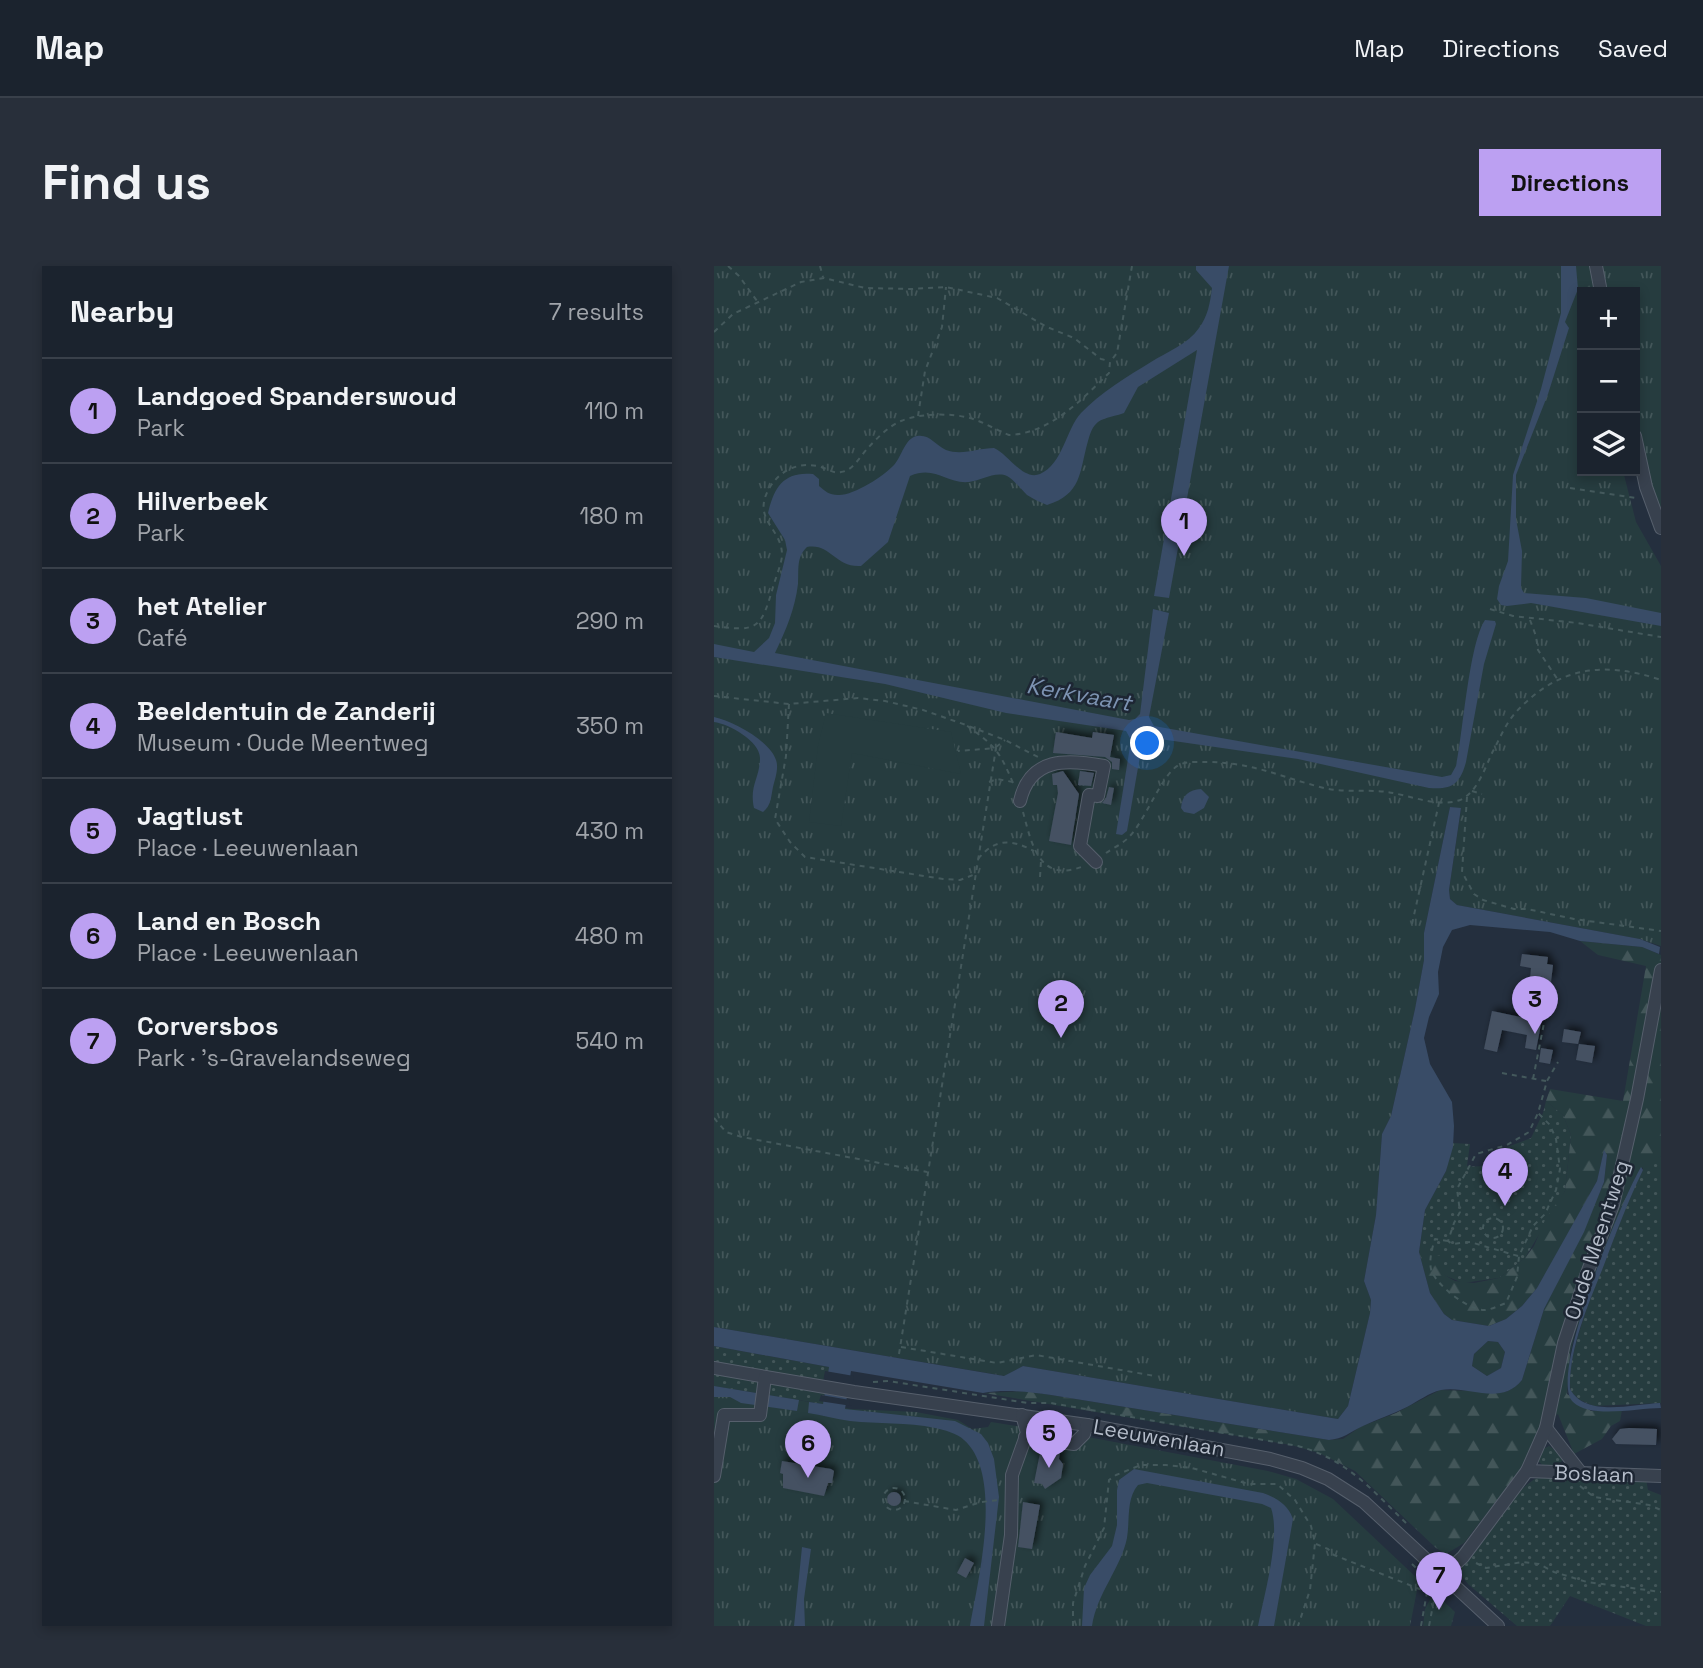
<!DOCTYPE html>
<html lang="en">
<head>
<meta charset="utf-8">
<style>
  body { margin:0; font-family:"Space Grotesk",sans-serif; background:#282f3a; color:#f1f3f6 }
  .controls { position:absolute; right:21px; top:21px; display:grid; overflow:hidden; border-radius:0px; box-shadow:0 4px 10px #0003 }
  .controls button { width:63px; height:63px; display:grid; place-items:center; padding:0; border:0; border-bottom:2px solid #39404a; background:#1b232e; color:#f1f3f6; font:35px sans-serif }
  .you { position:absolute; left:434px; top:478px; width:24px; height:24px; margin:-18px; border:5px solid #fff; border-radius:50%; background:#1a73e8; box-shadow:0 0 0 10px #1a73e833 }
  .badge { display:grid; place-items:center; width:46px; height:46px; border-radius:50%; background:#bca0f2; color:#111; font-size:23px; font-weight:700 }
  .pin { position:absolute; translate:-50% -58px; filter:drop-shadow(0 2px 4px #0008) }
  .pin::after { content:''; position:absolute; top:37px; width:24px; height:21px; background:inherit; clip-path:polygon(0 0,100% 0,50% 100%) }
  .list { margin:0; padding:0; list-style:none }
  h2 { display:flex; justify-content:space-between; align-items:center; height:91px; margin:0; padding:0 28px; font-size:30px }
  h2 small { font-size:23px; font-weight:400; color:#a0a4aa }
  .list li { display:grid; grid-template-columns:46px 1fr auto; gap:21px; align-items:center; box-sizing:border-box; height:105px; padding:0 28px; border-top:2px solid #39404a }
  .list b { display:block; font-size:26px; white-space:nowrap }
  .list p { margin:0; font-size:23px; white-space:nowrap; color:#a0a4aa }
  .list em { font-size:23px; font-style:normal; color:#a0a4aa }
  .icon { flex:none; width:38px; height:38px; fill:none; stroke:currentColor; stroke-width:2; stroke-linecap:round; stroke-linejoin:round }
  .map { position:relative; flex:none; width:947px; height:1360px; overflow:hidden; border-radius:0px }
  header { display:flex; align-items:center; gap:42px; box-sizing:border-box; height:98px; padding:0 35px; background:#1b232e; border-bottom:2px solid #39404a }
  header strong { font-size:33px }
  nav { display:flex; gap:38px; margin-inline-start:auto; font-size:24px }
  .intro { display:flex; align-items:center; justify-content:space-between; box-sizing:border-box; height:168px; padding:0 42px }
  h1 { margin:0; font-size:49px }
  .button { padding:18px 32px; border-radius:0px; background:#bca0f2; color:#111; font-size:24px; font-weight:700 }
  main { display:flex; gap:42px; padding:0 42px }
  aside { flex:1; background:#1b232e; border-radius:0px; box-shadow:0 4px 10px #0003 }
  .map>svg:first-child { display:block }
  .grass { fill:url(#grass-dots) }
  .forest { fill:url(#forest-firs) }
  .park { fill:url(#park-tufts) }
  .pitch { fill:#263c3f }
  .water { fill:#394c67; fill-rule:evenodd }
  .pier { fill:#242f3e }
  .building { fill:#455162; filter:url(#shadow) }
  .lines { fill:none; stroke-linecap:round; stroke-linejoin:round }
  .minor-casing { stroke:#565f6c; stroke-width:14 }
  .path { stroke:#44595c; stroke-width:2; stroke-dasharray:5 5; stroke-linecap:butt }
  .minor { stroke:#38414e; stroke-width:12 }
  .labels { text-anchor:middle; stroke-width:5; stroke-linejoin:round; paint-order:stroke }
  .street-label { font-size:21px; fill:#b4bcc9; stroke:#1d2633 }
  .water-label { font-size:23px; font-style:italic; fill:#7c92b1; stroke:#1d2633 }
</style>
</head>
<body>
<header>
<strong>Map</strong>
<nav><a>Map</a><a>Directions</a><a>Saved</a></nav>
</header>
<div class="intro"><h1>Find us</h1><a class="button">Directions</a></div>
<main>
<aside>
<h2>Nearby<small>7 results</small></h2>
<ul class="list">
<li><span class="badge">1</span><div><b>Landgoed Spanderswoud</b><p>Park</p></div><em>110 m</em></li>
<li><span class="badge">2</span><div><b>Hilverbeek</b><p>Park</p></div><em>180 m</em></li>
<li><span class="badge">3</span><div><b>het Atelier</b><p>Café</p></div><em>290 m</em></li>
<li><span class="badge">4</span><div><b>Beeldentuin de Zanderij</b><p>Museum · Oude Meentweg</p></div><em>350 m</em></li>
<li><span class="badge">5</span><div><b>Jagtlust</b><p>Place · Leeuwenlaan</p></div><em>430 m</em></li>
<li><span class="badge">6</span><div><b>Land en Bosch</b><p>Place · Leeuwenlaan</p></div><em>480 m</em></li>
<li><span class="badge">7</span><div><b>Corversbos</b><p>Park · 's-Gravelandseweg</p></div><em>540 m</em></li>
</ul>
</aside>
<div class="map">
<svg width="947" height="1360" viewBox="0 0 947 1360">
  <defs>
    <pattern id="grass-dots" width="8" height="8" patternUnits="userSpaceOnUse" patternTransform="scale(1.75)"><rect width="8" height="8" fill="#263c3f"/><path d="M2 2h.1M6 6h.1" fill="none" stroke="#435659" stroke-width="1.8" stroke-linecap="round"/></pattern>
    <pattern id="forest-firs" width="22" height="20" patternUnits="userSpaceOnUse" patternTransform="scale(1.75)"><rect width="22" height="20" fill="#263c3f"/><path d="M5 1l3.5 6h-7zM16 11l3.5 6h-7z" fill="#435659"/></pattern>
    <pattern id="park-tufts" width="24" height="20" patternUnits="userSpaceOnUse" patternTransform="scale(1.75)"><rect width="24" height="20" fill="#263c3f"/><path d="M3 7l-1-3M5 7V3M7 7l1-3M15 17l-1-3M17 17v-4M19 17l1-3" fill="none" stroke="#435659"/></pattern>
    <filter id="shadow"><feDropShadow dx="3.5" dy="-3.5" stdDeviation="3.5" flood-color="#0009"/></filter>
  </defs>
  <rect width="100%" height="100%" fill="#242f3e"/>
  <!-- grass -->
  <g class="grass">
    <path d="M832,835L849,849L857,869L851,925L811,992L785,1012L749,1017L732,1010L705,986L711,944L732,905L739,877L756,878L753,900C771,902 785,898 793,881L817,872L829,847Z"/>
    <path d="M947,890V1137L880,1140L866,1134L857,1126C849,1090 890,999 904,962C910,946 918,916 930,903C934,898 941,893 947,890Z"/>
    <polygon points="0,1080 115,1101 109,1138 0,1120"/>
    <polygon points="835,1180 843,1185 849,1193 845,1199 833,1203 823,1194 829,1183"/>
    <path d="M827,1210L932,1213L934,1224L947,1229V1360H932L856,1330L836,1360H803L754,1318L745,1307L747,1300C764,1278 803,1218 827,1210Z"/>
  </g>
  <!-- forest -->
  <g class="forest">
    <polygon points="862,0 897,0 904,26 868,26"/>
    <polygon points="866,675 928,681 947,689 947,890 929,904 929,901 922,910 861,1067 856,1088 853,1128 877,1145 908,1144 906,1155 897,1160 888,1173 860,1188 844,1148 829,1157 809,1200 750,1277 732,1288 722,1282 641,1205 605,1187 577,1179 270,1127 312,1125 615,1174 629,1173 646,1161 682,1147 726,1124 792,1126 802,1120 808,1114 830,1043 869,966 890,916 893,889 890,885 883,915 850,975 823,1022 808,1040 792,1053 775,1060 738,1054 730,1048 716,1027 705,986 728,990 728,1005 732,1010 741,1015 760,1017 785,1012 811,992 820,980 831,954 851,925 857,869 849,849 832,835 836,823 909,835 932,700 884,689"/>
    <polygon points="774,1075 784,1076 791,1086 787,1102 773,1110 758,1100 760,1088"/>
  </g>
  <!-- park -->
  <g class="park">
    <polygon points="0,0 867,0 872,26 868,26 868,205 909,205 922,256 947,300 947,680 926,673 743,639 736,633 735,624 747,543 736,541 710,667 710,694 701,743 677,850 668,868 662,949 650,1015 657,1034 656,1047 634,1140 624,1153 309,1100 291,1110 0,1061"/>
    <polygon points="878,0 947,0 947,269 933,239 921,196 921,26 883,26"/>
    <polygon points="0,1120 137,1143 202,1146 244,1154 258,1163 274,1161 277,1156 374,1171 554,1205 582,1213 619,1233 705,1314 696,1360 0,1360"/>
    <polygon points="720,1326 741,1346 737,1360 709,1360 711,1343"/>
  </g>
  <!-- pitch -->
  <polygon class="pitch" points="112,447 237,466 247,508 138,487 127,560 95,556 104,480"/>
  <!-- water -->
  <g class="water">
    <path d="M482,0H515L455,332L440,330L483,84L424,121L410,147C403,150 391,151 384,156C378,161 376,168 374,175C365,207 368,228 333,239C326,236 319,233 313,229C307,223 300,214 293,210C281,205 266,215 255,216C231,218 222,199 196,210L174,276L147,300C121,302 117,277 93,281C82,291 85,304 84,318C81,343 72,364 61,387L415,454L421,453L426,448L439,343L455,347L435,451L440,460L728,511L737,509L742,500C749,467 755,378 771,354L781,355L782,358L770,398L752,496C746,518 738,524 715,522L584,493L432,471L429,473L413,565L408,569L402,568L417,474L412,465L292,447L171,418L0,391V378L40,386L55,372L61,357L62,329L73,284L71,274L54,247C60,221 70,205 99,208L105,213V220C111,225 115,229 124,229C139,230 170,210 180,199C188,190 191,172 203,170C216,168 221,179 232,184C248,190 264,182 280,182C294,188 309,215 326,208C349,198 352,163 367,147C386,127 414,110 437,96C453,86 474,78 485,62C494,50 496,37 498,22L482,4Z"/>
    <polygon points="847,0 862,0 864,23 851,56 855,62 834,128 802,209 802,253 808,285 807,322 810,327 872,332 947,347 947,360 817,337 793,340 787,339 783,333 785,320 794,295 799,209 827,123 847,47"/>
    <path d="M0,451C19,455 56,475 62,494C65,502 61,513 59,521C57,531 57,540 49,546L40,542C35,519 46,512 46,492C46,475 15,458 0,456Z"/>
    <path d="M487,523L495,531L490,542L480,548L470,546L467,542C468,529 475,524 487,523Z"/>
    <path d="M736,541L747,542L735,624L736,633L743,639L926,673L946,681L945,688L928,681L866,675L836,666L756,659L738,664L729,681L724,706L725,728L715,751L710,772L716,798L738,836L740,860L739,881L732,905L711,944L705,986L716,1027L730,1048L738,1054L775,1060L792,1053L808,1040L823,1022L883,915L890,884L893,889L890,916L870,966L830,1043L808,1114C786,1141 755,1119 727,1124C715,1127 704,1135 693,1141C679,1148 664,1153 649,1160C636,1166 629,1173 615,1174L337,1129C314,1126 292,1123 269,1127L137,1105L131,1143L241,1155L267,1168L274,1177L280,1193L285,1231L270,1360H256C264,1314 290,1209 250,1174C243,1167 230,1164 221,1162C193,1156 164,1158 136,1155C122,1153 107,1149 94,1147L95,1136L109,1138L115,1101L0,1080V1061L290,1110L309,1100L624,1153L634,1140L656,1047L657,1034L650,1015L662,949L668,868L677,850L701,743L710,694V667ZM774,1075L784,1076L791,1086L787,1102L773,1110L758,1100L760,1088Z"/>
    <path d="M927,901L929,904C914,935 902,967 890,999C875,1037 855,1081 856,1123C872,1152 919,1138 946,1137L947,1142C924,1142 876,1153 859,1136C833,1112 909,931 927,901Z"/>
    <polygon points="0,1120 85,1134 83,1145 27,1137 16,1131 0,1131"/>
    <path d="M420,1203L549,1227C563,1232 574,1239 579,1253L560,1360H544C550,1329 567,1271 557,1242L548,1238L433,1217L424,1219C412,1233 416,1254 413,1272C407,1302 383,1327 378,1360H368L370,1322L376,1309L398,1280L403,1259V1224L405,1214Z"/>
    <polygon points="88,1281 97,1283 90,1333 91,1360 80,1360"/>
  </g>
  <!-- pier -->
  <g class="pier">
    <polygon points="111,1105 140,1110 136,1132 107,1127"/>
    <polygon points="107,1129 136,1134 135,1140 138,1140 105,1135"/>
  </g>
  <!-- building -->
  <g class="building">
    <polygon points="342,466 378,472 379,466 400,469 396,491 406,493 405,504 398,503 398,496 391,491 339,487"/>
    <polygon points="349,505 365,528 357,579 335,575 344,527 343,519 339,519 338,508"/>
    <polygon points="366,505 380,507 377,520 364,519"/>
    <polygon points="395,521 400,522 397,539 388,537 392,532"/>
    <polygon points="808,688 834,691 833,698 839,699 837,716 816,713 817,702 806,700"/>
    <polygon points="778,745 816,753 817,751 828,753 822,784 811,782 813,769 788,764 783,786 770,783"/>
    <polygon points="850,763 867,766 864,778 848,776"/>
    <polygon points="865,778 881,780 878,797 862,794"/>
    <polygon points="827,782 839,784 836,798 825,796"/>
    <polygon points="915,1162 943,1163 942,1179 902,1178 898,1173 906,1163"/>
    <polygon points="327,1182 346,1185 345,1193 349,1198 347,1212 331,1223 328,1218 320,1217"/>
    <polygon points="68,1195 117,1203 120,1205 118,1217 114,1217 110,1230 69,1222 69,1208 66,1207"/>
    <circle cx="180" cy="1233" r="7"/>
    <polygon points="309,1236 326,1239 318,1283 304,1281"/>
    <polygon points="251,1292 260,1297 252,1312 243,1307"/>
  </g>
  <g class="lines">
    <defs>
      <g id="minor">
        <polyline points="882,0 887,26"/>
        <polyline points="921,170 932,221 947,262"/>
        <path d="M306,535C316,491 353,493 390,500L384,530L375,529L366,580L382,596"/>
        <polyline points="0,1102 140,1126 373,1159 556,1193 588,1202 614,1213 650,1236 784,1360"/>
        <polyline points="832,1162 867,1207"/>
        <polyline points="311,1171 360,1178 370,1168 373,1159"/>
        <polyline points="813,1205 947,1210"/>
        <polyline points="0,1210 10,1149 46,1149 51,1111"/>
        <polyline points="728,1310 749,1291 813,1205 832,1162 850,1077 872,1010 899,939 923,833 947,704"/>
        <polyline points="284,1360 297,1269 298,1209 313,1167 308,1149"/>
      </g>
    </defs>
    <!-- minor casing -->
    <use href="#minor" class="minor-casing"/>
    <!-- path -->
    <g class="path">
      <polyline points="14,0 25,10 43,35"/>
      <polyline points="106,0 109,11"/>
      <polyline points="0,66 19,48 87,16 110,12 151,22 197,23 232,21 283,32 333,61 360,72 387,93 395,95"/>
      <polyline points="921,89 924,89"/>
      <polyline points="204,150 211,105 228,61 232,21"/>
      <polyline points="856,222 922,232"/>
      <polyline points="776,343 799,350 863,357 947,371"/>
      <polyline points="816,354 822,370 824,384 844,414"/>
      <path d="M0,360C44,366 47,363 59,321C62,311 67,299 68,290C69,262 36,254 56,221C67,203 87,195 107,201C114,203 120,208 127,206C139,205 146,190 154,182C163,172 175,160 187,155C206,147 237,147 256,152C270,156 282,164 295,169C337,167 367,134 395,107L396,96L403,87L418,0"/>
      <polyline points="0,430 75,438 144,432 171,435 209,444 252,459"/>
      <polyline points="75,438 72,490 61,553 76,576 91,591 229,613 246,614 259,609"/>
      <polyline points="282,481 291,474"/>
      <polyline points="275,516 283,513 299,516"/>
      <path d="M299,517C285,484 281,480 252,459L291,474L324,491"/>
      <polyline points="758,525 768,528"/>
      <polyline points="753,531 748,606 760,628 769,634 800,643 813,643 860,653 947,665"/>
      <path d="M309,546C318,579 325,618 370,600"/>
      <path d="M392,587C399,582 408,578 414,572C431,556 448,507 465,499C473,495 483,496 491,496C539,496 566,511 610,522C630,527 652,523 673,526C695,529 724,542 746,534C763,527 771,502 778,487C785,474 792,457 802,446C845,400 890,395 947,414"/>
      <path d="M264,593C281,572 297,573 320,585"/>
      <polyline points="326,611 327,595"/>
      <polyline points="698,658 725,537"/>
      <polyline points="788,807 832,815"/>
      <polyline points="819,813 831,752"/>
      <polyline points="0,852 12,866 28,871 213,906"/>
      <circle cx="779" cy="962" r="10"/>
      <path d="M734,975L721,973C718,982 714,997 718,1006C724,1020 754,1044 770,1044C777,1044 786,1039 792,1037L803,1011L805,990L819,960L831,948L842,924L846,903L842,873L836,859L824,847"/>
      <polyline points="804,990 756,976 738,978 734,975 740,957 746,946 743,923 762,888 793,879 815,866 824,847 833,815 844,796"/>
      <polyline points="187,1081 283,1097 322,1089 441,1110"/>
      <polyline points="185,1088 282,482 244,485"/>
      <path d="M159,1116L174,1115L314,1137H337L584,1180C634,1194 658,1224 694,1259"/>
      <polyline points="866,1220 880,1231 935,1239 947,1244"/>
      <circle cx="180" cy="1233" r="11"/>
      <polyline points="190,1235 242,1244 267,1236 286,1234"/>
      <polyline points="602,1278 614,1283 620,1289 713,1326"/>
      <polyline points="762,1297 772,1302 809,1296 825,1298 840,1306 873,1316 947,1326"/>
      <polyline points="698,1298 732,1330"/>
      <polyline points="359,1360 359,1337 371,1300 390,1262 395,1214 402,1209 427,1199 452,1199 478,1202 535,1218 563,1218 581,1234 597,1260 601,1277 596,1324 584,1360"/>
      <polyline points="707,1360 713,1326 716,1319"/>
      <polyline points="715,1360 722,1324"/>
    </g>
    <!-- minor -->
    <use href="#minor" class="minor"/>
  </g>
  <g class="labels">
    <!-- street labels -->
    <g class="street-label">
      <text transform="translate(883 974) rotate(-72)" y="7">Oude Meentweg</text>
      <text transform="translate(445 1172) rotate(10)" y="7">Leeuwenlaan</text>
      <text transform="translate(880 1208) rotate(2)" y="7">Boslaan</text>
    </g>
    <!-- water labels -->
    <g class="water-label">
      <text transform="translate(365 428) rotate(10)" y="8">Kerkvaart</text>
    </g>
  </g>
</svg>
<div class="controls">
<button>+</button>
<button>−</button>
<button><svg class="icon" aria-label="layers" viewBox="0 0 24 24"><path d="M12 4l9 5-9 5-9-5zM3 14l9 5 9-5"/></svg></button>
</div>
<div class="you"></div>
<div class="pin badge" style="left:470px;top:290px">1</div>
<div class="pin badge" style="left:347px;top:772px">2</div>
<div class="pin badge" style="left:821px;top:768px">3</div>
<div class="pin badge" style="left:791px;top:940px">4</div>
<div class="pin badge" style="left:335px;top:1202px">5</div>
<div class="pin badge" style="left:94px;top:1212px">6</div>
<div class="pin badge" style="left:725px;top:1344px">7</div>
</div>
</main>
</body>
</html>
